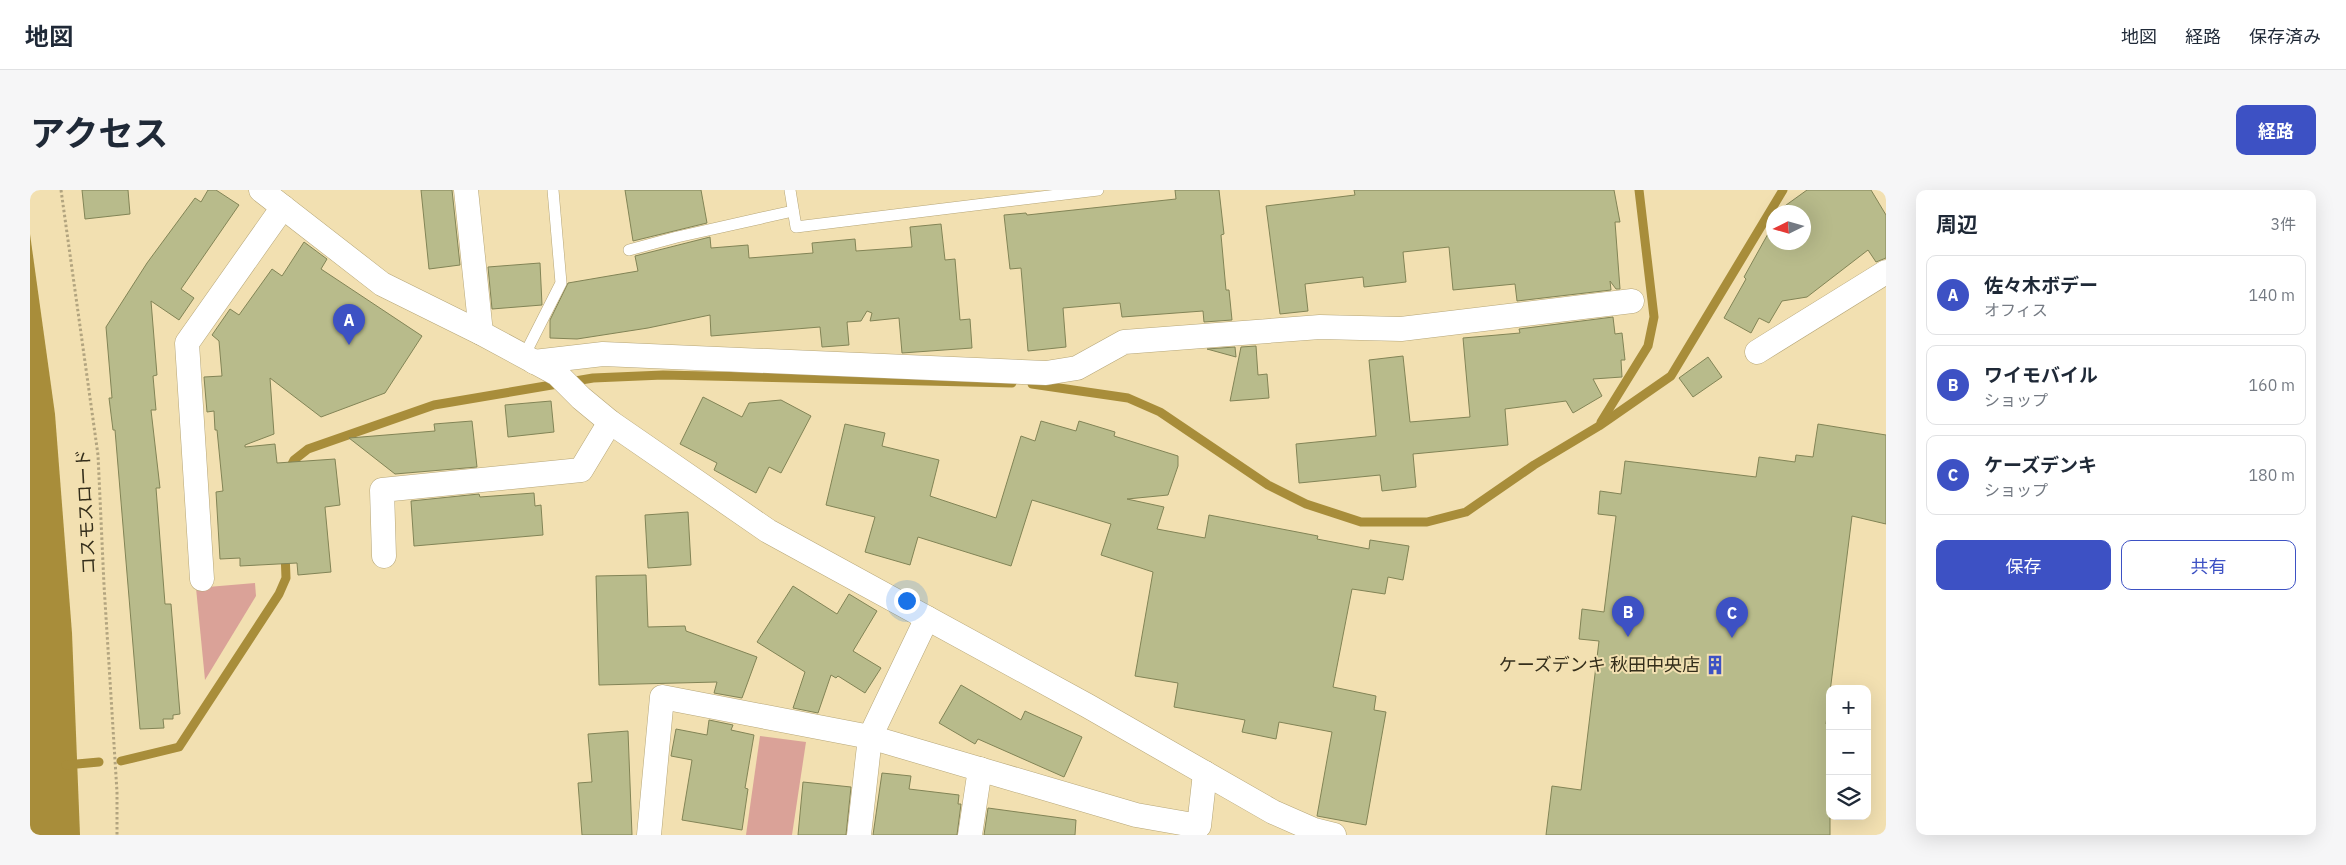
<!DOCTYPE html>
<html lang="ja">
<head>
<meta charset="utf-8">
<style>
  body { margin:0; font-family:"IBM Plex Sans","Noto Sans JP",sans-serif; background:#f6f6f7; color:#1f2937 }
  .controls { position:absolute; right:15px; bottom:15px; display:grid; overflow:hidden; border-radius:10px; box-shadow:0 5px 20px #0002 }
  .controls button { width:45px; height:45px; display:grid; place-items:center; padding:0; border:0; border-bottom:1px solid #e0e1e3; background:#fff; color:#1f2937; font:25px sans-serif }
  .compass { position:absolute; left:1736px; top:15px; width:45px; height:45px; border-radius:50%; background:#fff; box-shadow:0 5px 20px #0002; rotate:265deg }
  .you { position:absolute; left:876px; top:410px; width:18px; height:18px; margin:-12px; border:4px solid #fff; border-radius:50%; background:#1a73e8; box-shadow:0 0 0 8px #1a73e833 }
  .badge { display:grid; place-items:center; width:32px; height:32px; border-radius:50%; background:#3d51c4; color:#fff; font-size:16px; font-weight:700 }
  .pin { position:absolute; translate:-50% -41px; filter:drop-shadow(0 1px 2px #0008) }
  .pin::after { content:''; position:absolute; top:26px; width:18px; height:15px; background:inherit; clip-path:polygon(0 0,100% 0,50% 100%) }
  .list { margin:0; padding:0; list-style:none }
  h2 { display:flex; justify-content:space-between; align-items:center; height:65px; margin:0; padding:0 20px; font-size:21px }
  h2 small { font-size:16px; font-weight:400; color:#747a83 }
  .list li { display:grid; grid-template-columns:32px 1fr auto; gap:15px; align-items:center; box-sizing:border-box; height:80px; margin:0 10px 10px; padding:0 10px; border:1px solid #e0e1e3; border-radius:10px }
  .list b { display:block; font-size:19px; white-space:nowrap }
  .list p { margin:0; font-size:16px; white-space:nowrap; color:#747a83 }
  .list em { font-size:16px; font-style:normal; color:#747a83 }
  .actions { display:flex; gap:10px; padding:15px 20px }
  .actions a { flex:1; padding:11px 0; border:1px solid #3d51c4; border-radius:10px; text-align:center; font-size:18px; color:#3d51c4 }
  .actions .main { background:#3d51c4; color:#fff }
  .icon { flex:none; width:28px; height:28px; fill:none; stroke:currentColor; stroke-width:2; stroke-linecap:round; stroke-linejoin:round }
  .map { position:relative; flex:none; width:1856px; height:645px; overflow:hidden; border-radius:10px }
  header { display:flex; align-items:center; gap:30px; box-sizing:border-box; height:70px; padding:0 25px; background:#fff; border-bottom:1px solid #e0e1e3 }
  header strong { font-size:24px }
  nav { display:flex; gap:28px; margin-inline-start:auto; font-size:18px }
  .intro { display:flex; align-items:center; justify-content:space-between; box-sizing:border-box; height:120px; padding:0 30px }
  h1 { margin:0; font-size:35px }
  .button { padding:12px 22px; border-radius:10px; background:#3d51c4; color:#fff; font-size:18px; font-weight:700 }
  main { display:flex; gap:30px; padding:0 30px }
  aside { flex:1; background:#fff; border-radius:10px; box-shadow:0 5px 20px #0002 }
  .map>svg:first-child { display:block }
  .green { fill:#daa298 }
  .water { fill:#a88d3a }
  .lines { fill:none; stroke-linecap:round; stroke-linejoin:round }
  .stream { stroke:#a88d3a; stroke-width:9 }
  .building { fill:#b8bb8b; stroke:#828456 }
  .service-casing { stroke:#b6a678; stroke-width:12 }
  .minor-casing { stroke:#b6a678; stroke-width:25 }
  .path { stroke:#b2a47f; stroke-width:3; stroke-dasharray:2.5 2.5; stroke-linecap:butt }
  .service { stroke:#fff; stroke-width:11 }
  .minor { stroke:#fff; stroke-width:24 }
  .labels { text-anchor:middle; stroke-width:4; stroke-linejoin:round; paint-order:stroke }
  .street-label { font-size:18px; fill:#342e1b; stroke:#f2e0b1 }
  .poi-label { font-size:18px; fill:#342e1b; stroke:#f2e0b1; text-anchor:end }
</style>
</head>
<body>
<header>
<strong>地図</strong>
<nav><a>地図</a><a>経路</a><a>保存済み</a></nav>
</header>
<div class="intro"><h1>アクセス</h1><a class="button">経路</a></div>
<main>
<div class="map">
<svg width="1856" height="645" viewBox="0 0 1856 645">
  <rect width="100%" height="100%" fill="#f2e0b1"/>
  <!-- green -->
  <g class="green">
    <polygon points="225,393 226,406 175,490 166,398"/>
    <polygon points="730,546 776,552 762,645 716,645"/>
  </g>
  <!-- water -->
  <polygon class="water" points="0,44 25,224 42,443 50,645 0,645"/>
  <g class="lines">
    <!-- stream -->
    <g class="stream">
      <polyline points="1002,194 1098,208 1130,222 1238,295 1276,314 1331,332 1397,332 1436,322 1504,275 1569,236 1641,186 1753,0"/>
      <polyline points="1571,232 1618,156 1624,127 1609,0"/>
      <polyline points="258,282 264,270 278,259 404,215 563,188 633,185 982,193"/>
      <polyline points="91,571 149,557 249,404 256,388 255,362"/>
      <polyline points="36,575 69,572"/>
    </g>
  </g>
  <!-- building -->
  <g class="building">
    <polygon points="52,0 98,0 100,24 55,29"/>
    <polygon points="178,0 186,0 209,15 151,99 164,108 149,130 121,111 127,185 123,186 126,220 121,220 130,298 126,298 135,414 141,414 150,524 143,525 143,529 133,529 134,538 110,539 85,240 83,240 79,208 82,208 76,137 117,73 165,8 171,12"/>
    <polygon points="391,0 422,0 430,75 399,79"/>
    <polygon points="595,0 671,0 677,33 603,51"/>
    <polygon points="1145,0 1189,0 1194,44 1191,45 1196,100 1199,100 1202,130 1174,132 1173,121 1092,127 1090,113 1033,118 1036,157 998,161 991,78 980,79 974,25 996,23 997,25 1146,9"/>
    <polygon points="1324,0 1584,0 1590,32 1585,32 1590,99 1586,99 1580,91 1581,100 1487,111 1485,94 1423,100 1419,57 1373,62 1376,92 1334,97 1333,87 1275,94 1278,121 1250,124 1236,16 1325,5"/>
    <polygon points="1777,0 1841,0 1856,25 1856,68 1846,72 1838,60 1777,107 1752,111 1739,133 1729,128 1721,143 1694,128 1716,89 1714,87 1744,33 1744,52 1774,52 1774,22 1749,22 1752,18"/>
    <polygon points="911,34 915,70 925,69 930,130 940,129 942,158 872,163 869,128 840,131 842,123 837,121 831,131 817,132 819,155 792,157 790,137 681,146 680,125 618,138 547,149 520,148 520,130 538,93 608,81 605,66 680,47 681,58 718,55 719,68 783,63 782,53 825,49 826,61 882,57 880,37"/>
    <polygon points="274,52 297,69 291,79 392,146 355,203 291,227 240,188 244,244 215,255 215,257 245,254 247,273 305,269 310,315 295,317 301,382 268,385 267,373 210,376 210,368 190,369 186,302 193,301 187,240 185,240 184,221 177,222 174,187 192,186 189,151 182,145 200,119 209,125 242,79 252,86"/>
    <polygon points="510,73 512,115 462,119 458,77"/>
    <polygon points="1583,127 1585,144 1592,143 1595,170 1591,170 1592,187 1563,189 1572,206 1543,223 1536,211 1475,219 1478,255 1383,264 1386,297 1352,301 1350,285 1269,293 1266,254 1346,246 1339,170 1373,166 1380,232 1440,227 1433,148 1490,143 1489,139"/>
    <polygon points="1226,156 1228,185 1237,184 1239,208 1200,211 1211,157"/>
    <polygon points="1205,157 1206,167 1177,159"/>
    <polygon points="1678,167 1692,187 1663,207 1649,188"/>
    <polygon points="673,207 712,227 719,213 751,210 781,226 751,283 739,277 726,303 684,280 687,273 650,254"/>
    <polygon points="521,211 524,242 478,247 475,215"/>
    <polygon points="442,231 447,277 365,284 319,248 405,241 404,234"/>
    <polygon points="1011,231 1046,241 1049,231 1085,242 1084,246 1148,266 1148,276 1138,305 1097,309 1134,317 1127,339 1175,348 1179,325 1288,346 1287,349 1339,359 1340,350 1379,356 1373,390 1358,387 1355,404 1322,399 1303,497 1346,506 1344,520 1356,522 1336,635 1287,626 1302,542 1249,532 1246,549 1212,542 1215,530 1144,517 1148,493 1105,486 1123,382 1071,365 1081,334 1002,310 981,376 888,347 880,375 835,362 845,327 796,315 815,234 855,243 852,256 909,270 900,306 966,328 991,246 1005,251"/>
    <polygon points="1788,234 1856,245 1856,334 1822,326 1796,534 1800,534 1800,645 1516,645 1522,596 1551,600 1569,451 1549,449 1552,419 1574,422 1586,326 1568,324 1570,301 1591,304 1595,271 1726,287 1729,267 1765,272 1766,265 1783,267"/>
    <polygon points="504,303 505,316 511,315 513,345 384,356 381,311 449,304 450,307"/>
    <polygon points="658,322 661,375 618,378 615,325"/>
    <polygon points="616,385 618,437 655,436 656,441 727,467 712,508 684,503 687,492 569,495 566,386"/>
    <polygon points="763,396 807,424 819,404 847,421 823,461 851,478 835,503 808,486 806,488 801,485 788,523 763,518 775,482 727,452"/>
    <polygon points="931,495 991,530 995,521 1052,547 1034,587 948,549 945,554 909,533"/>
    <polygon points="679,530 703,535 701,540 724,545 715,598 718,599 712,640 652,630 662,570 641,566 646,539 677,545"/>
    <polygon points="598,541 602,645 552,645 548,593 562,592 558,544"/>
    <polygon points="852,583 881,586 879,599 929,605 928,614 931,614 927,645 843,645"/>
    <polygon points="773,592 821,597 816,645 768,645"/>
    <polygon points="958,618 1046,630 1045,645 954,645"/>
  </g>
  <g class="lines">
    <defs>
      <g id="service">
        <polyline points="760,0 766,37 1068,0"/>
        <polyline points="599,60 647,47 763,21"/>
        <polyline points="494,166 531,93 523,0"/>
      </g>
      <g id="minor">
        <polyline points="231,0 352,94 451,143 527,184 551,208 580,232 738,341 1058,516 1243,622 1284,640 1304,645"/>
        <polyline points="436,0 451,143"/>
        <polyline points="1727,162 1856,82"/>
        <polyline points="504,172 573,164 1016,183 1047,178 1094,152 1290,137 1371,139 1602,111"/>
        <polyline points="354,366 352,300 551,280 580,232"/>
        <polyline points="172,389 157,153 253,17"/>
        <polyline points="619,645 632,507 840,547 1106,625 1169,636 1175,583"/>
        <polyline points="829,645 840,547 897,428"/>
        <polyline points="940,645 950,579"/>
      </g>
    </defs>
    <!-- service casing -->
    <use href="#service" class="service-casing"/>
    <!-- minor casing -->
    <use href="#minor" class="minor-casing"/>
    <!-- path -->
    <polyline class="path" points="31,0 68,265 74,395 87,602 87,645"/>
    <!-- service -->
    <use href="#service" class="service"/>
    <!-- minor -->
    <use href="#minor" class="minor"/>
  </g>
  <!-- icons -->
  <defs>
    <symbol id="building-bare" viewBox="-9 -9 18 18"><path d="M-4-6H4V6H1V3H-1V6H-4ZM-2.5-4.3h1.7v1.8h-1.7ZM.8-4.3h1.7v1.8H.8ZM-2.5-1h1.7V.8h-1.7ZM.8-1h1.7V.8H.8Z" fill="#3d51c4" stroke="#f2e0b1" stroke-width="2.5" paint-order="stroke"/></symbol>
  </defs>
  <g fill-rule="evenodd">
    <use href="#building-bare" x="1671" y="461" width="28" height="28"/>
  </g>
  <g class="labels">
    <!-- street labels -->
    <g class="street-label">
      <text transform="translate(56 322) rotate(-93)" y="6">コスモスロード</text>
    </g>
    <!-- poi labels -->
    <g class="poi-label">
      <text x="1670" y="481">ケーズデンキ 秋田中央店</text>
    </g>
  </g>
</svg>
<div class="controls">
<button>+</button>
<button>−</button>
<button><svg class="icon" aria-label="layers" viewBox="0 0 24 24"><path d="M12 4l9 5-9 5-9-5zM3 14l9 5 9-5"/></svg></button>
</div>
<svg class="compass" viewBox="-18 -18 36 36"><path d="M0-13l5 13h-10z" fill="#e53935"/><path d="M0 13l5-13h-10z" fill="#747a83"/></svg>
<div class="you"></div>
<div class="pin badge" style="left:319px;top:155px">A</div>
<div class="pin badge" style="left:1598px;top:447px">B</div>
<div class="pin badge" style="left:1702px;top:448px">C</div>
</div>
<aside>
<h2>周辺<small>3件</small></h2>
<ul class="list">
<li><span class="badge">A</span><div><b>佐々木ボデー</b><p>オフィス</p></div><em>140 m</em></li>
<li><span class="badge">B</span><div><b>ワイモバイル</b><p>ショップ</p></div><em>160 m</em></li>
<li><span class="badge">C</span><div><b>ケーズデンキ</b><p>ショップ</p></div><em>180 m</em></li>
</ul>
<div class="actions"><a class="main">保存</a><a>共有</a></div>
</aside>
</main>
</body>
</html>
